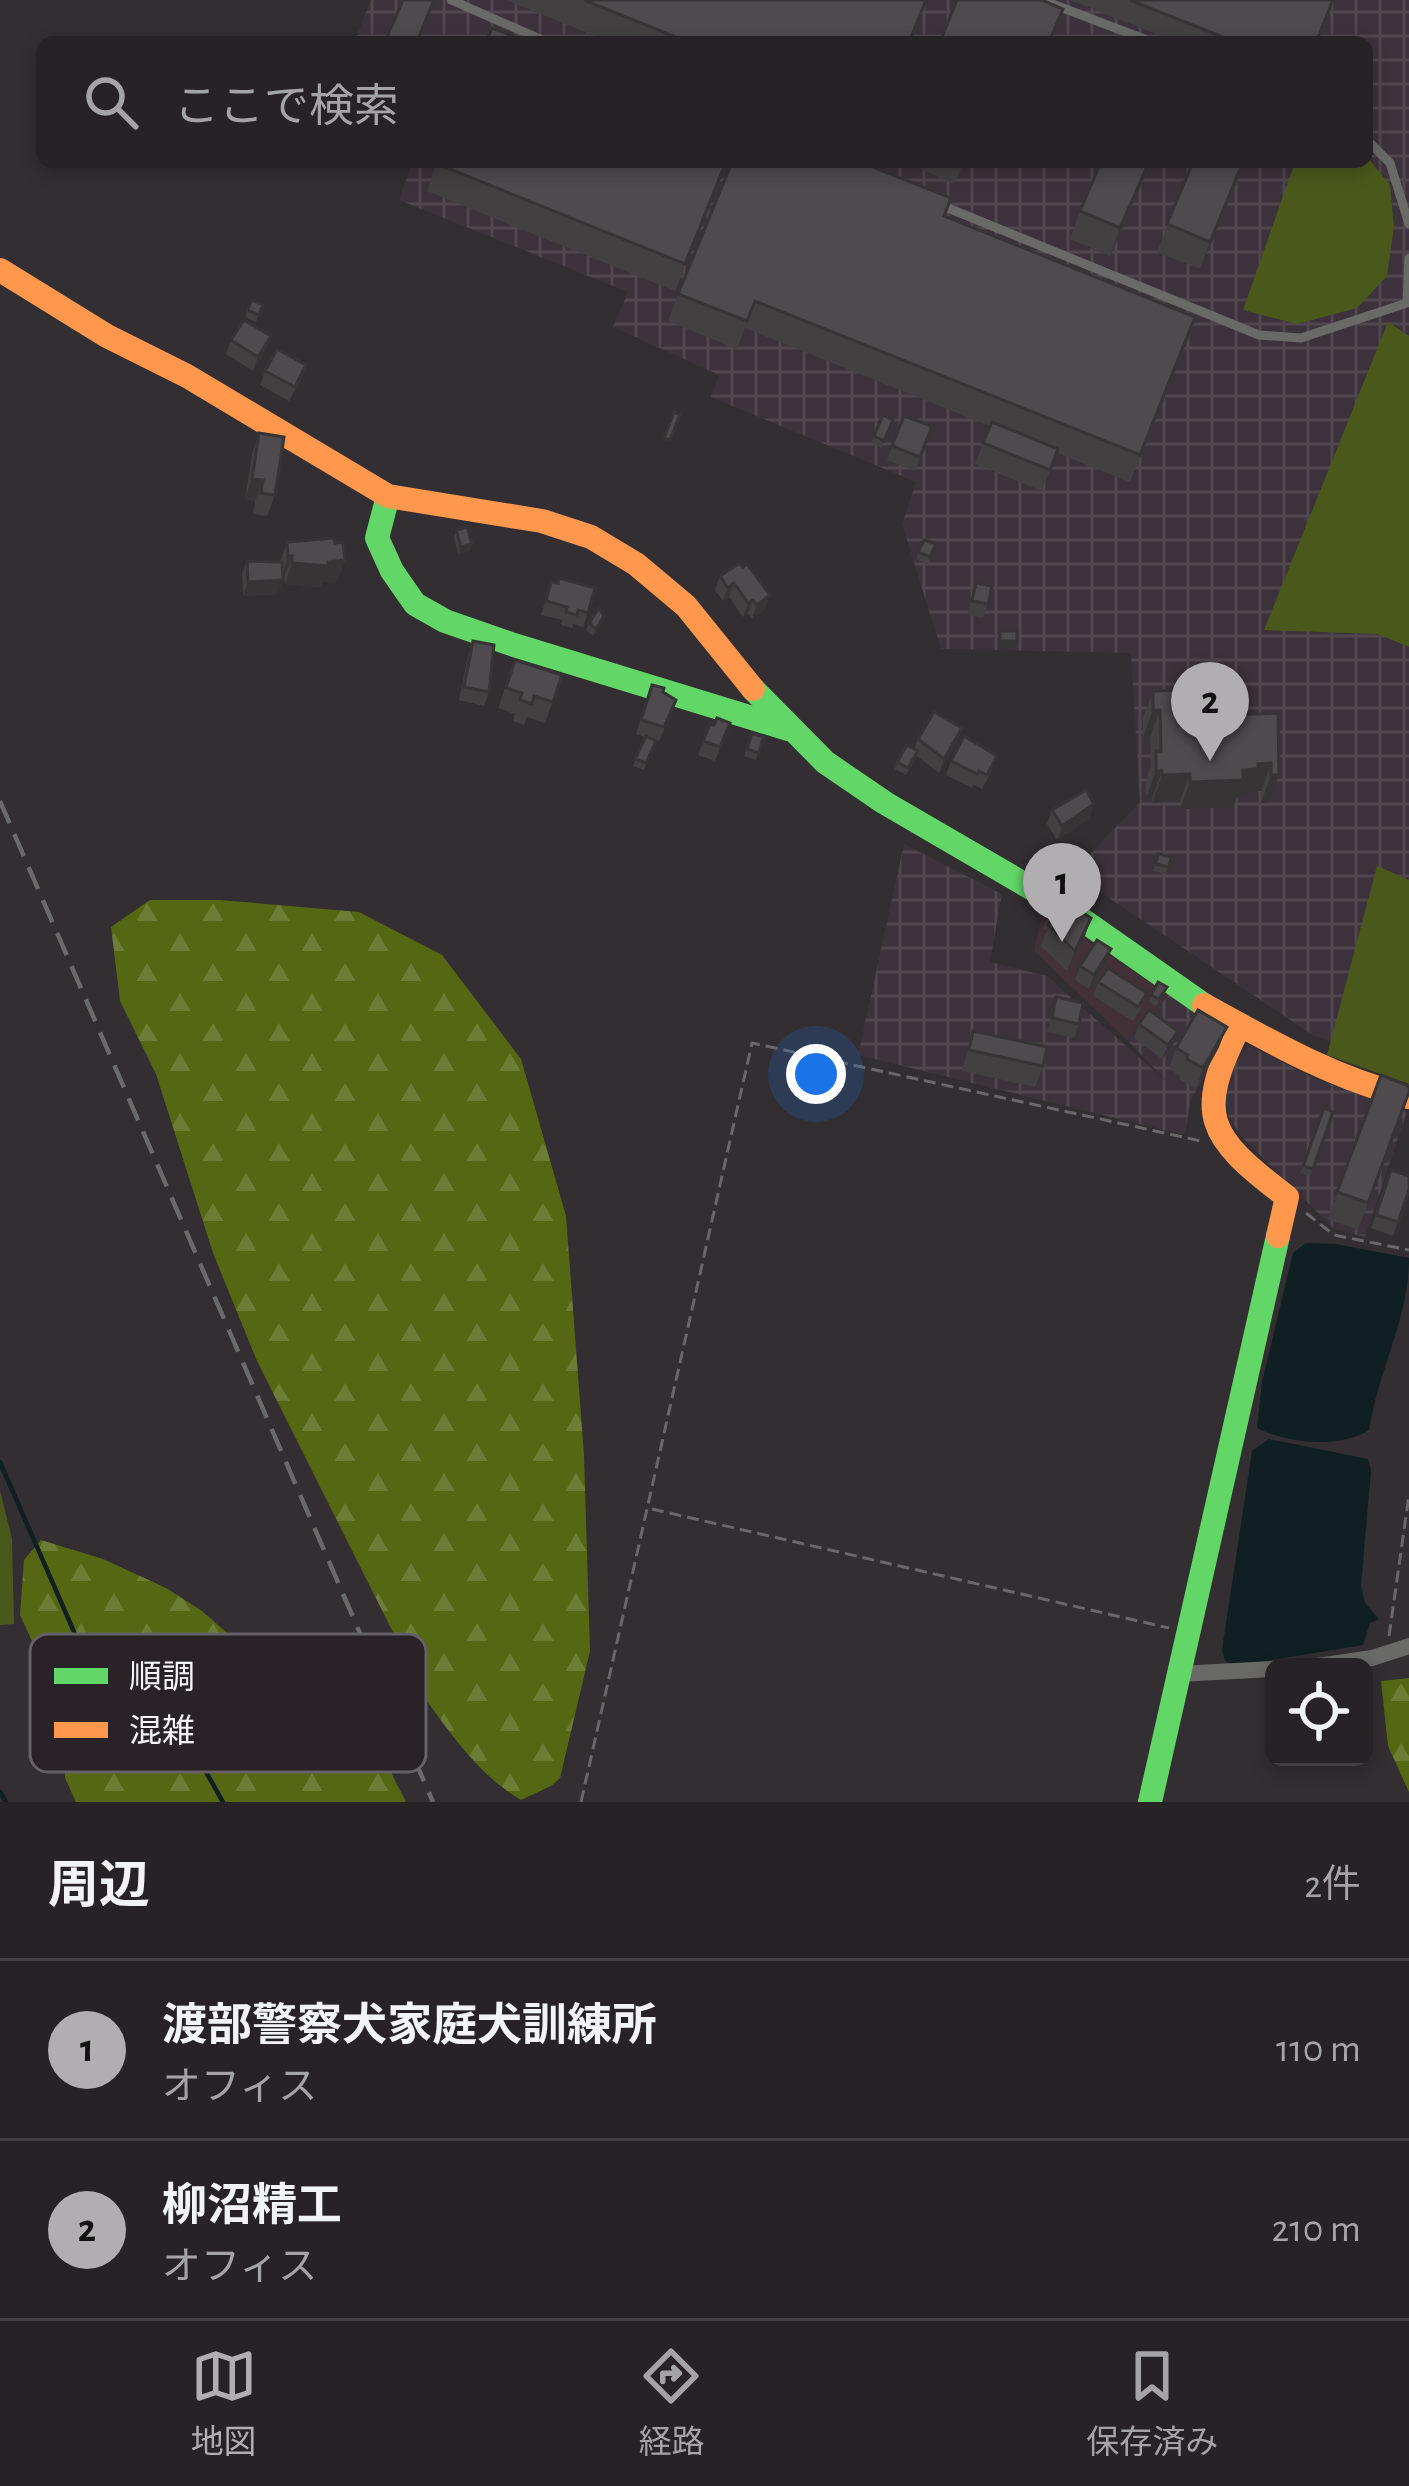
<!DOCTYPE html>
<html lang="ja">
<head>
<meta charset="utf-8">
<style>
  body { margin:0; font-family:"Alegreya Sans","Noto Sans JP",sans-serif; background:#322f32; color:#f1f3f6 }
  .controls { position:absolute; right:36px; bottom:36px; display:grid; overflow:hidden; border-radius:18px; box-shadow:0 6px 18px #0003 }
  .controls button { width:108px; height:108px; display:grid; place-items:center; padding:0; border:0; border-bottom:3px solid #423f42; background:#262225; color:#f1f3f6; font:60px sans-serif }
  .you { position:absolute; left:816px; top:1074px; width:42px; height:42px; margin:-30px; border:9px solid #fff; border-radius:50%; background:#1a73e8; box-shadow:0 0 0 18px #1a73e833 }
  .badge { display:grid; place-items:center; width:78px; height:78px; border-radius:50%; background:#b1aeb1; color:#111; font-size:39px; font-weight:700 }
  .pin { position:absolute; translate:-50% -99px; filter:drop-shadow(0 3px 6px #0008) }
  .pin::after { content:''; position:absolute; top:63px; width:42px; height:36px; background:inherit; clip-path:polygon(0 0,100% 0,50% 100%) }
  .list { margin:0; padding:0; list-style:none }
  h2 { display:flex; justify-content:space-between; align-items:center; height:156px; margin:0; padding:0 48px; font-size:51px }
  h2 small { font-size:39px; font-weight:400; color:#a4a4a7 }
  .list li { display:grid; grid-template-columns:78px 1fr auto; gap:36px; align-items:center; box-sizing:border-box; height:180px; padding:0 48px; border-top:3px solid #423f42 }
  .list b { display:block; font-size:45px; white-space:nowrap }
  .list p { margin:0; font-size:39px; white-space:nowrap; color:#a4a4a7 }
  .list em { font-size:39px; font-style:normal; color:#a4a4a7 }
  .icon { flex:none; width:66px; height:66px; fill:none; stroke:currentColor; stroke-width:2; stroke-linecap:round; stroke-linejoin:round }
  .map { position:relative; flex:none; width:1409px; height:1802px; overflow:hidden }
  .search { position:absolute; background:#262225; box-shadow:0 6px 18px #0003; left:36px; right:36px; top:36px; height:132px; display:flex; align-items:center; gap:30px; box-sizing:border-box; padding:0 42px; border-radius:18px; color:#a4a4a7; font-size:45px }
  .sheet { height:516px; background:#262225 }
  nav { display:flex; justify-content:space-around; align-items:center; box-sizing:border-box; height:168px; border-top:3px solid #423f42; background:#262225; font-size:33px; color:#a4a4a7 }
  nav a { display:grid; justify-items:center; gap:6px }
  nav .on { color:#b1aeb1 }
  .map>svg:first-child { display:block }
  .commercial { fill:#423136 }
  .industrial { fill:url(#industrial-grid) }
  .green { fill:#4a591b }
  .forest { fill:url(#forest-firs) }
  .water { fill:#0f1f22 }
  .lines { fill:none; stroke-linecap:round; stroke-linejoin:round }
  .stream { stroke:#0f1f22; stroke-width:4.5 }
  .path { stroke:#696767; stroke-width:3; stroke-dasharray:12 6; stroke-linecap:butt }
  .lane { stroke:#696968; stroke-width:9 }
  .street { stroke:#696968; stroke-width:16 }
  .fast { stroke:#63d668; stroke-width:24 }
  .slow { stroke:#ff974d; stroke-width:24 }
  .rail { stroke:#6b6a6a; stroke-width:4.5; stroke-dasharray:24 12; stroke-linecap:butt }
  .wall { fill:#434042 }
  .shaded-wall { fill:#373436 }
  .building { fill:#4e4a4d; stroke:#373436; stroke-width:3 }
  .key { fill:#292328; stroke:#666166; stroke-width:3 }
  .key-label { font-size:33px; fill:#f6f3f6 }
</style>
</head>
<body>
<div class="map">
<svg width="1409" height="1802" viewBox="0 0 1409 1802">
  <defs>
    <pattern id="industrial-grid" width="8" height="8" patternUnits="userSpaceOnUse" patternTransform="scale(3)"><rect width="8" height="8" fill="#3c323b"/><path d="M0 4h8M4 0v8" fill="none" stroke="#4f464e"/></pattern>
    <pattern id="forest-firs" width="22" height="20" patternUnits="userSpaceOnUse" patternTransform="scale(3)"><rect width="22" height="20" fill="#556713"/><path d="M5 1l3.5 6h-7zM16 11l3.5 6h-7z" fill="#6e7d36"/></pattern>
  </defs>
  <rect width="100%" height="100%" fill="#322e31"/>
  <!-- commercial -->
  <polygon class="commercial" points="1043,911 1169,995 1126,1039 1034,951"/>
  <!-- industrial -->
  <g class="industrial">
    <polygon points="371,0 1409,0 1409,1065 1314,1036 1072,873 1140,802 1131,653 941,649 902,524 916,482 711,397 719,375 613,327 628,292 399,200 412,162 1367,162 1367,42 354,42"/>
    <polygon points="904,844 1002,894 990,962 1047,976 1167,1082 1126,1039 1169,995 1229,1032 1190,1102 1185,1135 858,1055"/>
    <polygon points="1249,1046 1316,1079 1407,1112 1365,1237 1334,1229 1239,1134 1229,1117 1225,1093 1228,1073"/>
  </g>
  <!-- green -->
  <g class="green">
    <polygon points="1367,157 1390,185 1394,227 1387,276 1357,308 1297,324 1243,310 1295,162 1367,162"/>
    <polygon points="1388,322 1409,336 1409,647 1378,634 1264,630"/>
    <polygon points="1377,866 1409,880 1409,1084 1327,1055"/>
    <polygon points="0,1491 12,1539 14,1624 0,1625"/>
  </g>
  <!-- forest -->
  <g class="forest">
    <path d="M150,900H220L359,912L442,955L521,1059L566,1216L584,1455L590,1651L560,1778L551,1786L521,1800C481,1776 456,1741 429,1704L257,1361L213,1253L156,1074L120,1001L111,927Z"/>
    <polygon points="41,1540 103,1559 166,1588 202,1611 248,1651 355,1714 372,1735 406,1802 76,1802 65,1778 62,1690 43,1665 20,1615 24,1560"/>
    <polygon points="1409,1678 1409,1792 1388,1746 1381,1681"/>
  </g>
  <!-- water -->
  <g class="water">
    <path d="M1306,1243L1336,1244L1409,1258C1409,1318 1378,1371 1369,1430C1340,1449 1287,1443 1257,1428L1262,1382L1293,1253Z"/>
    <polygon points="1269,1439 1368,1459 1371,1470 1361,1586 1365,1603 1379,1619 1370,1623 1363,1645 1235,1666 1225,1661 1222,1650 1252,1451"/>
  </g>
  <g class="lines">
    <!-- stream -->
    <g class="stream">
      <polyline points="0,1462 85,1657 117,1696 164,1731 206,1772 223,1802"/>
      <polyline points="0,1792 6,1802"/>
    </g>
    <!-- path -->
    <g class="path">
      <polyline points="1306,1213 1334,1235 1409,1250"/>
      <polyline points="652,1509 1169,1628"/>
      <polyline points="1389,1636 1409,1495"/>
      <polyline points="581,1802 752,1043 1201,1141"/>
    </g>
    <!-- lane -->
    <g class="lane">
      <polyline points="451,0 547,42"/>
      <polyline points="1042,0 1152,42"/>
      <polyline points="1367,140 1390,163 1409,224"/>
      <polyline points="938,204 1259,335 1301,338 1407,303 1409,258"/>
    </g>
    <!-- street -->
    <g class="street">
      <polyline points="1311,1667 1372,1658 1409,1646"/>
      <polyline points="1179,1674 1274,1669"/>
    </g>
    <!-- fast -->
    <g class="fast">
      <polyline points="388,496 377,538 392,571 415,604 445,621 514,645 788,729"/>
      <polyline points="753,689 825,762 885,803 1067,909 1204,1005"/>
      <polyline points="1150,1802 1278,1236"/>
    </g>
    <!-- slow -->
    <g class="slow">
      <polyline points="0,270 107,336 187,376 388,496 542,521 591,537 636,564 686,606 753,689"/>
      <path d="M1204,1005C1271,1042 1335,1079 1409,1097"/>
      <path d="M1240,1025C1194,1116 1207,1136 1287,1197L1278,1236"/>
    </g>
    <!-- rail -->
    <polyline class="rail" points="0,801 433,1802"/>
  </g>
  <!-- wall -->
  <g class="wall">
    <polygon points="506,0 927,0 911,42 610,42"/>
    <polygon points="1071,0 1333,0 1316,42 1176,42"/>
    <polygon points="437,162 727,162 675,291 427,191"/>
    <polygon points="906,162 964,162 954,184"/>
    <polygon points="1151,162 1110,256 1070,239 1080,211"/>
    <polygon points="1193,162 1245,162 1200,269 1157,252"/>
    <polygon points="944,217 1185,345 1130,482 1057,453 1042,491 975,464 990,426 745,328 737,349 668,321 678,294"/>
    <polygon points="252,300 263,305 256,322 245,317"/>
    <polygon points="231,340 266,350 253,371 226,354"/>
    <polygon points="265,371 301,379 289,401 260,385"/>
    <polygon points="883,415 893,420 882,448 871,443"/>
    <polygon points="904,416 932,426 915,471 887,460"/>
    <polygon points="259,433 275,495 267,516 253,514 255,501 245,499 252,454"/>
    <polygon points="456,530 472,544 469,551 458,554 454,537"/>
    <polygon points="924,540 936,544 928,564 916,559"/>
    <polygon points="287,542 335,543 345,560 337,581 322,582 321,587 285,584 283,577 278,594 243,596 242,574 247,561 280,562"/>
    <polygon points="740,563 765,609 752,619 748,613 743,617 729,597 723,601 715,590 720,576"/>
    <polygon points="551,582 588,613 583,627 573,624 572,628 561,625 562,620 541,615"/>
    <polygon points="976,583 988,604 983,618 967,615"/>
    <polygon points="604,616 593,636 586,630 589,623"/>
    <polygon points="473,641 489,692 484,706 459,700 468,655"/>
    <polygon points="515,660 562,675 545,723 527,717 524,725 513,721 515,714 498,708"/>
    <polygon points="652,685 663,692 671,714 659,741 654,740 656,741 644,770 633,766 645,737 636,734"/>
    <polygon points="1153,691 1219,716 1278,713 1269,802 1261,803 1261,791 1250,791 1248,797 1237,797 1233,807 1180,809 1180,801 1152,803 1152,798 1146,798 1146,779 1151,765 1150,737 1143,737 1143,718"/>
    <polygon points="730,723 715,761 698,755 710,724 714,725"/>
    <polygon points="962,728 957,742 939,773 917,756 906,775 895,769 897,762 914,749 918,739"/>
    <polygon points="752,733 763,737 756,760 744,756"/>
    <polygon points="951,761 992,770 982,789 974,785 972,788 946,775"/>
    <polygon points="1094,804 1089,818 1057,840 1047,824 1052,810"/>
    <polygon points="1158,854 1171,857 1166,874 1153,871"/>
    <polygon points="1058,897 1084,939 1067,971 1041,946 1047,930 1043,928 1051,907"/>
    <polygon points="1111,949 1106,963 1089,989 1075,980 1080,966"/>
    <polygon points="1098,982 1142,1007 1133,1021 1093,996"/>
    <polygon points="1167,987 1156,1006 1149,1002 1151,995"/>
    <polygon points="1056,997 1079,1024 1074,1038 1047,1032"/>
    <polygon points="1139,1024 1173,1045 1162,1059 1134,1038"/>
    <polygon points="973,1031 1043,1066 1035,1087 962,1071"/>
    <polygon points="1219,1047 1196,1089 1179,1079 1180,1076 1169,1069 1176,1048"/>
    <polygon points="1381,1075 1409,1093 1358,1230 1328,1219"/>
    <polygon points="1324,1108 1333,1112 1310,1176 1300,1173"/>
    <polygon points="1391,1170 1409,1190 1393,1236 1371,1228"/>
  </g>
  <!-- shaded-wall -->
  <g class="shaded-wall">
    <polygon points="1149,162 1151,162 1110,256 1120,228"/>
    <polygon points="1243,162 1245,162 1200,269 1210,242"/>
    <polygon points="271,336 266,350 253,371 258,357"/>
    <polygon points="252,479 263,480 255,501 245,499"/>
    <polygon points="472,544 469,551 458,554 461,547"/>
    <polygon points="292,556 284,577 281,578 288,557"/>
    <polygon points="345,560 337,581 322,582 321,587 285,584 292,563"/>
    <polygon points="283,580 278,594 243,596 248,582"/>
    <polygon points="734,583 729,597 723,601 728,588"/>
    <polygon points="770,595 765,609 752,619 757,605"/>
    <polygon points="753,600 748,613 743,617 748,603"/>
    <polygon points="1000,641 1017,641 1015,648 997,648"/>
    <polygon points="1153,710 1160,710 1150,737 1143,737"/>
    <polygon points="962,728 957,742 939,773 944,759"/>
    <polygon points="1271,763 1261,791 1250,791 1248,797 1237,797 1233,807 1180,809 1190,782 1243,770 1258,764"/>
    <polygon points="1156,771 1162,771 1152,798 1146,798"/>
    <polygon points="1190,774 1180,801 1152,803 1162,775"/>
    <polygon points="1271,775 1279,775 1269,802 1261,803"/>
    <polygon points="1094,804 1089,818 1057,840 1062,826"/>
    <polygon points="1091,918 1084,939 1067,971 1075,951"/>
    <polygon points="1111,949 1106,963 1089,989 1094,975"/>
    <polygon points="1227,1027 1219,1047 1196,1089 1203,1068"/>
    <polygon points="1178,1031 1173,1045 1162,1059 1168,1045"/>
  </g>
  <!-- building -->
  <g class="building">
    <polygon points="403,0 434,0 417,42 385,42"/>
    <polygon points="584,0 926,0 909,42 688,42"/>
    <polygon points="957,0 1042,0 1063,9 1049,42 940,42"/>
    <polygon points="1130,0 1333,0 1316,42 1235,42"/>
    <polygon points="492,28 528,42 486,42"/>
    <polygon points="437,162 726,162 685,264 437,164"/>
    <polygon points="732,162 860,162 951,198 944,216 1195,317 1140,455 755,301 747,321 678,294"/>
    <polygon points="1101,162 1149,162 1120,228 1080,211"/>
    <polygon points="1193,162 1243,162 1210,242 1167,224"/>
    <polygon points="252,300 263,305 259,315 247,310"/>
    <polygon points="244,320 271,336 258,357 231,340"/>
    <polygon points="277,349 306,365 295,387 265,371"/>
    <polygon points="674,412 680,415 670,440 664,438"/>
    <polygon points="883,415 893,420 884,441 874,436"/>
    <polygon points="904,416 932,426 920,457 892,446"/>
    <polygon points="992,422 1058,449 1050,470 983,443"/>
    <polygon points="259,433 284,437 275,495 261,493 263,480 252,479"/>
    <polygon points="467,527 472,544 461,547 456,530"/>
    <polygon points="334,538 335,543 343,542 345,560 328,562 328,566 292,563 292,556 288,557 287,542"/>
    <polygon points="924,540 936,544 930,557 918,552"/>
    <polygon points="247,561 282,562 283,580 248,582"/>
    <polygon points="740,563 743,567 747,564 770,595 757,605 753,600 748,603 734,583 728,588 720,576"/>
    <polygon points="559,578 595,588 588,613 578,610 577,615 566,612 567,607 546,601 551,582 558,583"/>
    <polygon points="976,583 992,586 988,604 972,601"/>
    <polygon points="599,608 604,616 596,629 589,623"/>
    <rect x="1000" y="631" width="17" height="10"/>
    <polygon points="473,641 494,645 489,692 464,687"/>
    <polygon points="515,660 562,675 553,702 534,696 532,704 520,700 522,693 506,688"/>
    <polygon points="652,685 664,688 663,692 676,700 664,727 641,720"/>
    <polygon points="1217,689 1219,716 1278,713 1279,775 1271,775 1271,763 1258,764 1258,769 1243,770 1243,780 1190,782 1190,774 1162,775 1162,771 1156,771 1156,751 1161,751 1160,710 1153,710 1153,691"/>
    <polygon points="934,712 962,728 944,759 918,739"/>
    <polygon points="717,718 730,723 720,747 703,741 710,724 714,725"/>
    <polygon points="752,733 763,737 759,753 747,749"/>
    <polygon points="646,736 656,741 646,763 635,759"/>
    <polygon points="964,736 997,756 987,775 979,771 977,774 951,761"/>
    <polygon points="907,745 918,751 908,768 897,762"/>
    <polygon points="1086,790 1094,804 1062,826 1052,810"/>
    <polygon points="1158,854 1171,857 1169,867 1156,864"/>
    <polygon points="1058,897 1091,918 1075,951 1048,925 1058,912 1051,907"/>
    <polygon points="1097,940 1111,949 1094,975 1080,966"/>
    <polygon points="1108,968 1147,993 1138,1007 1098,982"/>
    <polygon points="1158,982 1167,987 1159,999 1151,995"/>
    <polygon points="1056,997 1083,1003 1079,1024 1052,1018"/>
    <polygon points="1149,1010 1178,1031 1168,1045 1139,1024"/>
    <polygon points="1198,1010 1227,1027 1203,1068 1187,1059 1188,1055 1176,1048"/>
    <polygon points="973,1031 1047,1047 1043,1066 969,1050"/>
    <polygon points="1381,1075 1409,1086 1409,1092 1368,1203 1337,1192"/>
    <polygon points="1324,1108 1333,1112 1313,1169 1303,1166"/>
    <polygon points="1391,1170 1409,1176 1409,1190 1398,1222 1376,1215"/>
  </g>
  <!-- legend -->
  <rect x="30" y="1634" width="396" height="138" rx="18" class="key"/>
  <rect x="54" y="1668" width="54" height="16" fill="#63d668"/>
  <rect x="54" y="1722" width="54" height="16" fill="#ff974d"/>
  <g class="key-label">
    <text x="129" y="1688">順調</text>
    <text x="129" y="1742">混雑</text>
  </g>
</svg>
<div class="controls">
<button><svg class="icon" aria-label="locate" viewBox="0 0 24 24"><circle cx="12" cy="12" r="6"/><path d="M12 2v4M12 18v4M2 12h4M18 12h4"/></svg></button>
</div>
<div class="you"></div>
<div class="pin badge" style="left:1062px;top:942px">1</div>
<div class="pin badge" style="left:1210px;top:761px">2</div>
<div class="search"><svg class="icon" aria-label="search" viewBox="0 0 24 24"><circle cx="10" cy="10" r="6"/><path d="M15 15l6 6"/></svg>ここで検索</div>
</div>
<section class="sheet">
<h2>周辺<small>2件</small></h2>
<ul class="list">
<li><span class="badge">1</span><div><b>渡部警察犬家庭犬訓練所</b><p>オフィス</p></div><em>110 m</em></li>
<li><span class="badge">2</span><div><b>柳沼精工</b><p>オフィス</p></div><em>210 m</em></li>
</ul>
</section>
<nav>
<a class="on"><svg class="icon" aria-label="map" viewBox="0 0 24 24"><path d="M3 6l6-2 6 2 6-2v14l-6 2-6-2-6 2zM9 4v14M15 6v14"/></svg>地図</a>
<a><svg class="icon" aria-label="directions" viewBox="0 0 24 24"><path d="M12 3l9 9-9 9-9-9zM9 14v-3h6M13 9l2 2-2 2"/></svg>経路</a>
<a><svg class="icon" aria-label="saved" viewBox="0 0 24 24"><path d="M7 4h10v16l-5-4-5 4z"/></svg>保存済み</a>
</nav>
</body>
</html>
